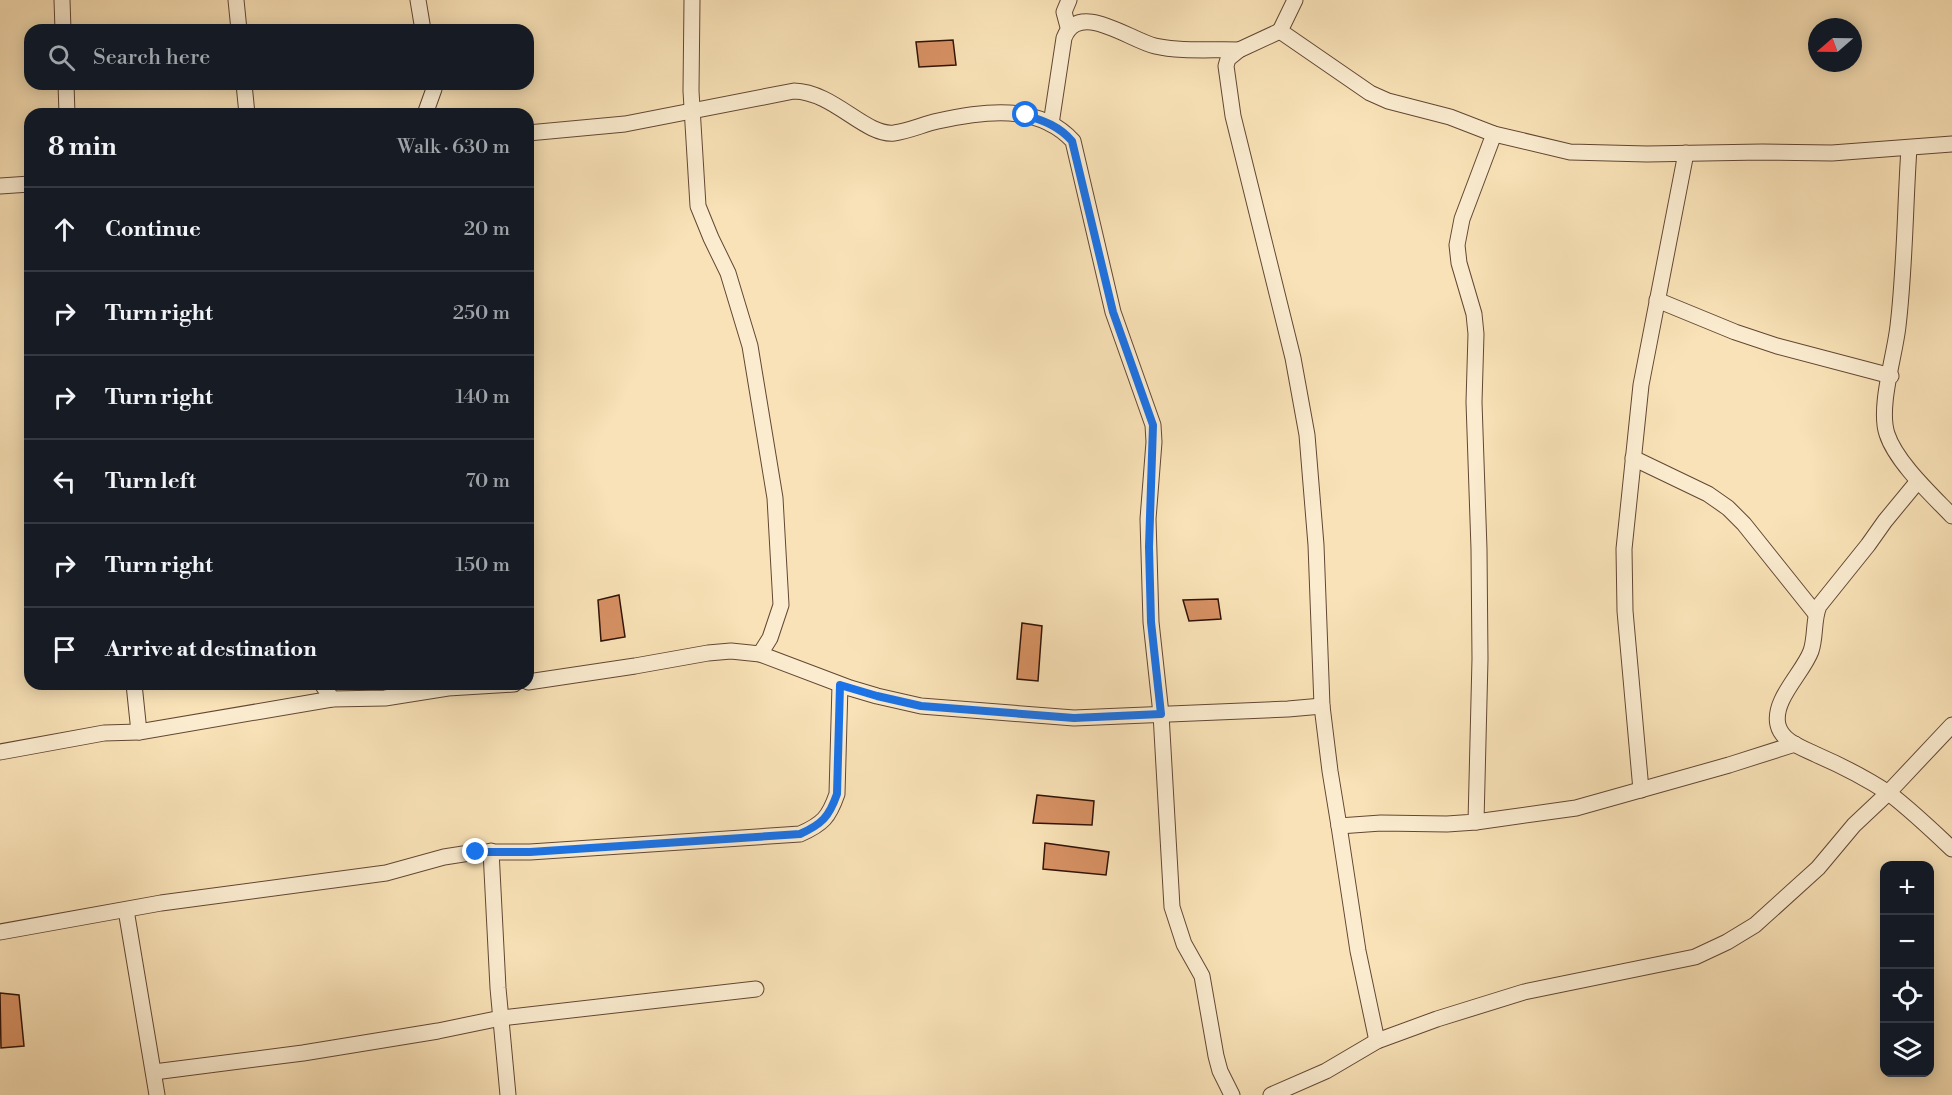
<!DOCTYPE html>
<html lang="en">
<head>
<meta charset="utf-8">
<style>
  body { margin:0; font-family:"Libre Bodoni",serif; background:#242831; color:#f1f3f6 }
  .controls { position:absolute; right:18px; bottom:18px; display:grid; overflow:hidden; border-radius:12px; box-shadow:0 3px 15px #0003 }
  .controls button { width:54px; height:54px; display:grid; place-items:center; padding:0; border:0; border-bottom:2px solid #363941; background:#171b24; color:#f1f3f6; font:30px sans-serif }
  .compass { position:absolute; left:1808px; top:18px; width:54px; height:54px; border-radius:50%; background:#171b24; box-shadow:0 3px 15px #0003; rotate:250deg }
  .stop { position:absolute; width:18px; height:18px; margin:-14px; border:4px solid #1a73e8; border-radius:50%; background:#fff }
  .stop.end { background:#1a73e8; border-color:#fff; box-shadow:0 2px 6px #0008 }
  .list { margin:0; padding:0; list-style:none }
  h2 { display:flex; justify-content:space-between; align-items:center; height:78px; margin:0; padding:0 24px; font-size:26px }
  h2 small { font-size:20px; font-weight:400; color:#9ea1a6 }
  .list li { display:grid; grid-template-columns:39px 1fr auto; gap:18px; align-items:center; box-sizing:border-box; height:84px; padding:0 24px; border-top:2px solid #363941 }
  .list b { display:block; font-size:22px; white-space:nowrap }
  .list em { font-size:20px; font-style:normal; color:#9ea1a6 }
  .icon { flex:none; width:33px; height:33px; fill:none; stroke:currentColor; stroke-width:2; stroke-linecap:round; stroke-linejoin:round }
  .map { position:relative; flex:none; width:1952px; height:1095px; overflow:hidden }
  .search { position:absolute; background:#171b24; box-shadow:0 3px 15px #0003; left:24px; top:24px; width:510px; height:66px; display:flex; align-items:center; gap:15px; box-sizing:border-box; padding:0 21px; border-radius:18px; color:#9ea1a6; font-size:22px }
  .panel { position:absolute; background:#171b24; box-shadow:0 3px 15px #0003; left:24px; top:108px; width:510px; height:582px; border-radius:18px }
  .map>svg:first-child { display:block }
  .building { fill:#d79163; stroke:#301308; stroke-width:1.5 }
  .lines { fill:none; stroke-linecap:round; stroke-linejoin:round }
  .minor-casing { stroke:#624734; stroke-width:17 }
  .minor { stroke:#fbecd0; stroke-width:15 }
  .route { stroke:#1a73e8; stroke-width:8 }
</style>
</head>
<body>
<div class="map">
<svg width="1952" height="1095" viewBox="0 0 1952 1095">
  <rect width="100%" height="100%" fill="#f9e2b7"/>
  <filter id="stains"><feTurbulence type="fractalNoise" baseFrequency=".00333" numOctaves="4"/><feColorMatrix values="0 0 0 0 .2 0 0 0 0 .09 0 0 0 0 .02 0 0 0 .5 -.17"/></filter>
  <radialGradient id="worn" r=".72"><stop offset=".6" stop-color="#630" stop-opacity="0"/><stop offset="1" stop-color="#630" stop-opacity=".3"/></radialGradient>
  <!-- building -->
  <g class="building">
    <polygon points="953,40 956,65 919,67 916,42"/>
    <polygon points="619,595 625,637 601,641 598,600"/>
    <polygon points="1218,599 1221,619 1189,621 1183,600"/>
    <polygon points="1022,623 1042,626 1038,681 1017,679"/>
    <polygon points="1037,795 1094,801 1092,825 1033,823"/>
    <polygon points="1045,843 1109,852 1106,875 1043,869"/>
    <polygon points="0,993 19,995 24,1046 1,1048"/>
  </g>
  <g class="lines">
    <defs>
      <g id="minor">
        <polyline points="62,0 63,30"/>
        <polyline points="236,0 239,30"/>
        <polyline points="418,0 423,30"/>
        <polyline points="692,0 691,91 698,206 711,238 728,273 750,346 775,498 781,605 770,638 760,654"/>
        <polyline points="1295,0 1280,31 1370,93 1388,101 1450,117 1494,134 1570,152 1647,154 1762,152 1832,153 1952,144"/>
        <polyline points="1068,27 1064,12 1069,0"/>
        <polyline points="1280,31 1239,50 1228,59 1226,66 1233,116 1293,358 1307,435 1316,545 1322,706 1330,771 1339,826 1381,823 1447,824 1476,822 1480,659 1479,549 1474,402 1476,334 1474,314 1459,263 1457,245 1462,219 1494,134"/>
        <polyline points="66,84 67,114"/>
        <polyline points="244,84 247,114"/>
        <polyline points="425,114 434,89 433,84"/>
        <path d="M1051,124L1064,38C1079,0 1129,40 1155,46C1180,52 1213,49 1239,50"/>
        <path d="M528,133L625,124L794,91C834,92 865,136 894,133C909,131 924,124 938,121C983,111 1038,103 1073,141L1113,312L1153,425L1154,442L1148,519L1151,622L1161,714L1172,907L1184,944L1202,976L1216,1056L1220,1071L1232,1095"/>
        <path d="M1909,148C1905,207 1905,267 1898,326C1895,355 1878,407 1887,434C1896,462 1932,495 1952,516"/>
        <polyline points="0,186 30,184"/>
        <polyline points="1657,300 1735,332 1777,346 1891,376"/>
        <polyline points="1633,458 1708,494 1728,508 1744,524 1816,614"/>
        <path d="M1918,481L1885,521L1868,545L1819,606C1813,620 1816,636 1811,651C1803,673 1772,700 1778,725C1782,742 1803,748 1817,755C1840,765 1869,780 1890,794C1912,811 1932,830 1952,849"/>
        <polyline points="528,682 635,666 708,653 731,651 760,654 850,688 877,696 921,706 1074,718 1288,709 1322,706"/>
        <polyline points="134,684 139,732"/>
        <polyline points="322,684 332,699"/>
        <polyline points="0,752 104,733 139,732 332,699 385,698 448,688 514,684"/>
        <polyline points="1641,790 1625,611 1624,549 1641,385 1686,153"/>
        <polyline points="1476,822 1576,808 1729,765 1795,744"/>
        <polyline points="1339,826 1358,951 1377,1041"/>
        <polyline points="491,851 498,988 508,1095"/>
        <polyline points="126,910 157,1095"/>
        <path d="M0,932L161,903L386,873L444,857L476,852H530L800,834C823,824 829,817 837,794L840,685"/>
        <polyline points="154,1072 303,1053 438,1031 501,1018 756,989"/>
        <polyline points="1271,1095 1326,1071 1377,1041 1437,1019 1524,992 1695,957 1727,942 1755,925 1818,868 1854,825 1888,793 1952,725"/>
      </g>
    </defs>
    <!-- minor casing -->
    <use href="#minor" class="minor-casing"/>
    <!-- minor -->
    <use href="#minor" class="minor"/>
  </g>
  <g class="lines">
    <!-- route -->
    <path class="route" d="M476,852H530L800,834C822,824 829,817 837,794L840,685L877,696L921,706L1074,718L1161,714L1151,622L1149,547L1153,425L1113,312L1072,141C1059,126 1044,121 1026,115"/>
  </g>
  <rect width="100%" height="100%" filter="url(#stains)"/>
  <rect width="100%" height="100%" fill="url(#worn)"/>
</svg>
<div class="controls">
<button>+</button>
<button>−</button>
<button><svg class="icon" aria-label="locate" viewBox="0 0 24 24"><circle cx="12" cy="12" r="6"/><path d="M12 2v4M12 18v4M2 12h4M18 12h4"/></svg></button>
<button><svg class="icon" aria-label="layers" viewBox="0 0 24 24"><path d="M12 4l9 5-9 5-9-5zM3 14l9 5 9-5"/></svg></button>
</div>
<svg class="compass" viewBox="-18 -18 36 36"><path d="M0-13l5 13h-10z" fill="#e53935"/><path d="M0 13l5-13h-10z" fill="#9ea1a6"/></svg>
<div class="stop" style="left:1026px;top:115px"></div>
<div class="stop end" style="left:476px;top:852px"></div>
<div class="search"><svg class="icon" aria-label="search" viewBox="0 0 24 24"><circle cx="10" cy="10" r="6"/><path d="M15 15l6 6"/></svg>Search here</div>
<section class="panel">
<h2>8 min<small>Walk · 630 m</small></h2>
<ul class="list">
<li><svg class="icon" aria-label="ahead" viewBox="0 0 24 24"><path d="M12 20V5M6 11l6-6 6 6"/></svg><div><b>Continue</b></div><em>20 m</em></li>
<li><svg class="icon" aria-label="right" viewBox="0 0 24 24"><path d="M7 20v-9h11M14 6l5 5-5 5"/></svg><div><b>Turn right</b></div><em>250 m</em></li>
<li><svg class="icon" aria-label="right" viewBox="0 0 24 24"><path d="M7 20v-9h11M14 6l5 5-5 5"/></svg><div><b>Turn right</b></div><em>140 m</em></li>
<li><svg class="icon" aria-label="left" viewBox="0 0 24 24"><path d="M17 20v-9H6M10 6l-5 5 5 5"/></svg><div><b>Turn left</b></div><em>70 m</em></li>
<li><svg class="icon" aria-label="right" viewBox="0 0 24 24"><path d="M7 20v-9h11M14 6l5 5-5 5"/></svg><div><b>Turn right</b></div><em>150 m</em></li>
<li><svg class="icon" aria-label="arrive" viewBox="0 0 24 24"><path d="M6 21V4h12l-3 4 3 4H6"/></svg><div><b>Arrive at destination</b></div></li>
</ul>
</section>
</div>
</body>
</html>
